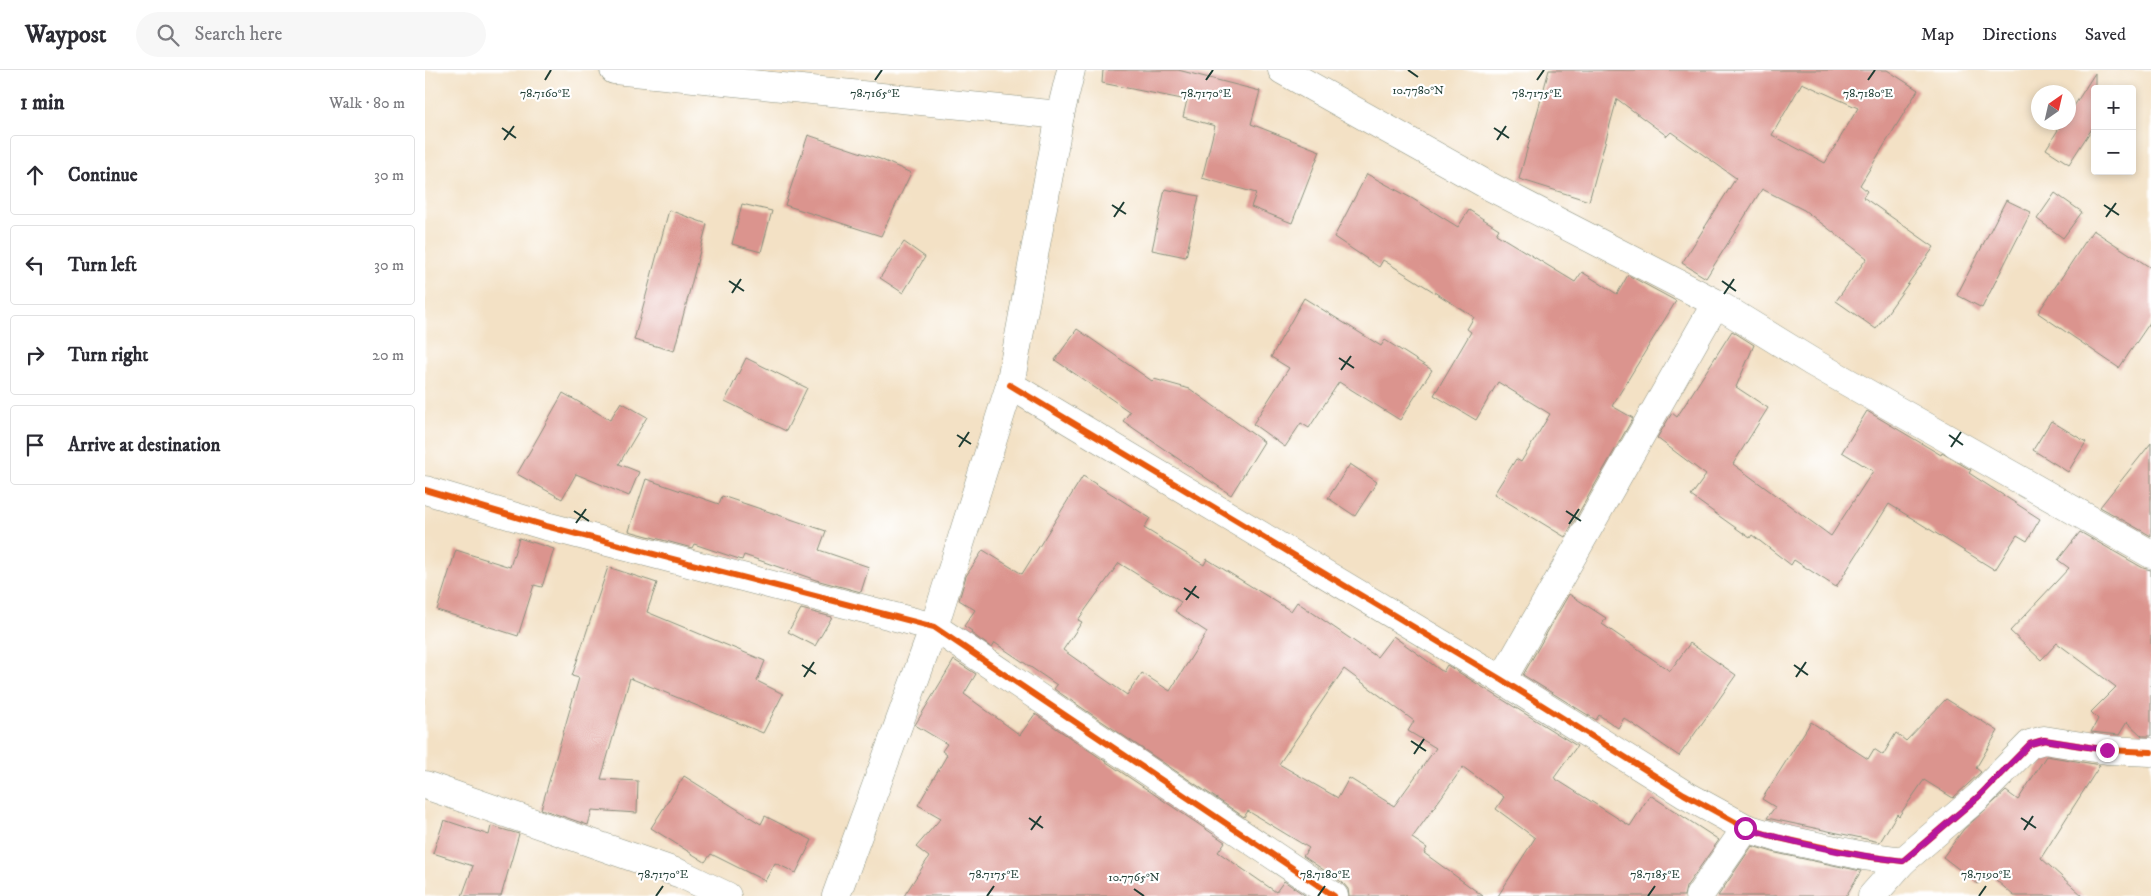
<!DOCTYPE html>
<html lang="en">
<head>
<meta charset="utf-8">
<style>
  body { margin:0; font-family:"IM FELL DW Pica",serif; background:#f7f7f7; color:#2b2b33 }
  .controls { position:absolute; right:15px; top:15px; display:grid; overflow:hidden; border-radius:5px; box-shadow:0 2px 8px #0003 }
  .controls button { width:45px; height:45px; display:grid; place-items:center; padding:0; border:0; border-bottom:1px solid #e1e1e2; background:#fff; color:#2b2b33; font:25px sans-serif }
  .compass { position:absolute; left:1606px; top:15px; width:45px; height:45px; border-radius:50%; background:#fff; box-shadow:0 2px 8px #0003; rotate:34deg }
  .stop { position:absolute; width:15px; height:15px; margin:-11px; border:4px solid #b5179e; border-radius:50%; background:#fff }
  .stop.end { background:#b5179e; border-color:#fff; box-shadow:0 1px 5px #0008 }
  .list { margin:0; padding:0; list-style:none }
  h2 { display:flex; justify-content:space-between; align-items:center; height:65px; margin:0; padding:0 20px; font-size:21px }
  h2 small { font-size:16px; font-weight:400; color:#7c7c81 }
  .list li { display:grid; grid-template-columns:32px 1fr auto; gap:15px; align-items:center; box-sizing:border-box; height:80px; margin:0 10px 10px; padding:0 10px; border:1px solid #e1e1e2; border-radius:5px }
  .list b { display:block; font-size:19px; white-space:nowrap }
  .list em { font-size:16px; font-style:normal; color:#7c7c81 }
  .icon { flex:none; width:28px; height:28px; fill:none; stroke:currentColor; stroke-width:2; stroke-linecap:round; stroke-linejoin:round }
  .map { position:relative; flex:none; width:1726px; height:826px; overflow:hidden }
  header { display:flex; align-items:center; gap:30px; box-sizing:border-box; height:70px; padding:0 25px; background:#fff; border-bottom:1px solid #e1e1e2 }
  header strong { font-size:24px }
  nav { display:flex; gap:28px; margin-inline-start:auto; font-size:18px }
  .search { width:350px; height:45px; background:#f7f7f7; display:flex; align-items:center; gap:12px; box-sizing:border-box; padding:0 18px; border-radius:28px; color:#7c7c81; font-size:19px }
  main { display:flex }
  aside { flex:1; background:#fff }
  .map>svg:first-child { display:block }
  .building { fill:#db948e; fill-rule:evenodd }
  .lines { fill:none; stroke-linecap:round; stroke-linejoin:round }
  .minor-casing { stroke:#898f7c; stroke-width:29 }
  .tertiary-casing { stroke:#898f7c; stroke-width:29 }
  .minor { stroke:#fff; stroke-width:28 }
  .tertiary { stroke:#fff; stroke-width:28 }
  .cycleway-casing { stroke:#fff; stroke-width:9 }
  .cycleway { stroke:#e8590c; stroke-width:6 }
  .route { stroke:#b5179e; stroke-width:6 }
  .ticks { fill:none; stroke:#1f3d34; stroke-width:2 }
  .ticks-label { font-size:12px; text-anchor:middle; fill:#1f3d34; stroke:#fff; stroke-width:4.5; stroke-linejoin:round; paint-order:stroke }
</style>
</head>
<body>
<header>
<strong>Waypost</strong>
<div class="search"><svg class="icon" aria-label="search" viewBox="0 0 24 24"><circle cx="10" cy="10" r="6"/><path d="M15 15l6 6"/></svg>Search here</div>
<nav><a>Map</a><a>Directions</a><a>Saved</a></nav>
</header>
<main>
<aside>
<h2>1 min<small>Walk · 80 m</small></h2>
<ul class="list">
<li><svg class="icon" aria-label="ahead" viewBox="0 0 24 24"><path d="M12 20V5M6 11l6-6 6 6"/></svg><div><b>Continue</b></div><em>30 m</em></li>
<li><svg class="icon" aria-label="left" viewBox="0 0 24 24"><path d="M17 20v-9H6M10 6l-5 5 5 5"/></svg><div><b>Turn left</b></div><em>30 m</em></li>
<li><svg class="icon" aria-label="right" viewBox="0 0 24 24"><path d="M7 20v-9h11M14 6l5 5-5 5"/></svg><div><b>Turn right</b></div><em>20 m</em></li>
<li><svg class="icon" aria-label="arrive" viewBox="0 0 24 24"><path d="M6 21V4h12l-3 4 3 4H6"/></svg><div><b>Arrive at destination</b></div></li>
</ul>
</aside>
<div class="map">
<svg width="1726" height="826" viewBox="0 0 1726 826">
  <rect width="100%" height="100%" fill="#fff"/>
  <filter id="ink" filterUnits="userSpaceOnUse"><feTurbulence type="fractalNoise" baseFrequency=".02" numOctaves="2"/><feDisplacementMap in="SourceGraphic" scale="10" xChannelSelector="R" yChannelSelector="G"/><feConvolveMatrix kernelMatrix="1 2 1 2 8 2 1 2 1" color-interpolation-filters="sRGB"/></filter>
  <filter id="wash" filterUnits="userSpaceOnUse"><feTurbulence type="fractalNoise" baseFrequency=".0096" numOctaves="4" result="noise"/><feDisplacementMap in="SourceGraphic" scale="20" xChannelSelector="R" yChannelSelector="G"/><feGaussianBlur stdDeviation="1.12" result="paint"/><feColorMatrix in="noise" values="0 0 0 0 0 0 0 0 0 0 0 0 0 0 0 0 0 1.4 0 .05"/><feComposite in="paint" operator="in"/></filter>
  <g filter="url(#wash)">
    <rect width="100%" height="100%" fill="#f3e1c5"/>
    <g id="blocks">
      <!-- building -->
      <g class="building">
        <polygon points="678,0 753,0 835,21 826,54 895,81 867,153 826,137 831,123 777,108 790,56 758,47 762,30 677,13"/>
        <path d="M1124,0H1462L1493,20L1435,115L1442,121L1438,127L1509,177L1451,259L1411,231L1442,188L1379,140L1337,119L1281,208L1257,193L1311,108L1246,62L1242,66L1192,29L1164,131L1094,109ZM1377,13L1433,38L1400,93L1347,65Z"/>
        <polygon points="1670,3 1670,54 1644,94 1621,79 1638,52 1644,52 1644,44"/>
        <polygon points="383,65 455,89 486,103 456,166 360,135"/>
        <polygon points="942,104 988,129 1033,157 1044,140 1074,159 1071,164 1150,212 1157,202 1192,224 1203,205 1251,231 1187,336 1208,348 1140,467 1069,424 1091,389 1096,392 1125,344 1073,312 1051,350 1009,325 1046,262 1042,259 1049,247 958,190 954,197 909,167"/>
        <polygon points="740,119 774,126 761,187 727,180"/>
        <polygon points="1630,123 1657,142 1638,168 1612,149"/>
        <polygon points="1581,130 1606,142 1557,238 1532,225"/>
        <polygon points="317,134 347,141 336,182 307,174"/>
        <polygon points="244,140 282,154 249,281 209,270"/>
        <polygon points="1668,160 1726,198 1726,251 1694,298 1613,243"/>
        <polygon points="479,172 500,187 478,223 455,208"/>
        <polygon points="879,228 956,276 960,270 1007,300 975,350 914,312 884,358 876,353 860,377 828,354 864,298 846,287"/>
        <polygon points="652,259 727,311 729,309 765,319 839,372 806,425 698,351 705,342 630,290"/>
        <polygon points="1307,261 1329,275 1311,317 1343,338 1308,394 1406,466 1448,401 1417,382 1442,341 1516,385 1517,383 1546,400 1544,403 1615,449 1602,471 1592,465 1570,500 1464,434 1411,517 1369,490 1366,495 1327,465 1325,468 1266,426 1281,405 1232,368 1247,343 1252,347"/>
        <polygon points="321,288 382,318 361,361 300,331"/>
        <polygon points="138,323 185,350 196,332 222,347 194,394 214,402 204,426 151,404 137,429 92,404"/>
        <polygon points="1626,351 1661,372 1643,402 1608,380"/>
        <polygon points="1726,373 1726,466 1675,437"/>
        <polygon points="925,394 952,412 930,446 903,428"/>
        <path d="M658,406L725,448L719,458L779,495L782,489L866,541L872,532L952,587L968,566L1018,602L1022,595L1152,676L1129,708L1205,756L1225,725L1294,770L1261,817L1259,826H1073L1110,768L1071,739L1079,727L1038,697L987,768L1002,778L999,783L1058,826H924L923,819L918,813L878,786L884,778L823,741L819,747L629,619L632,615L570,573L567,578L546,563L547,561L539,556L550,540L534,530L541,506L558,480L597,504ZM694,493L756,532L750,541L782,562L745,621L717,603L702,625L638,580L657,552L653,550ZM919,599L989,651L983,661L1011,678L969,736L924,708L913,728L854,694Z"/>
        <polygon points="221,409 294,434 297,426 401,461 394,480 444,497 436,522 391,510 319,485 317,490 269,474 267,478 204,461"/>
        <polygon points="1655,462 1718,498 1726,500 1726,666 1717,666 1702,652 1694,665 1666,662 1673,649 1666,642 1691,617 1632,573 1616,590 1585,561 1644,498 1633,490"/>
        <polygon points="94,468 129,479 117,517 109,515 93,566 12,540 31,480 85,497"/>
        <polygon points="183,497 232,513 222,542 340,591 332,611 358,624 338,663 205,608 176,709 213,711 212,743 167,740 163,755 116,739 154,608 147,606"/>
        <polygon points="1144,524 1181,548 1177,554 1245,601 1265,573 1311,605 1254,686 1199,648 1193,658 1174,645 1171,650 1098,605"/>
        <polygon points="376,539 407,547 390,576 363,562"/>
        <polygon points="529,590 551,604 539,624 595,665 610,644 800,772 793,782 851,822 859,811 881,826 479,826 504,787 491,777 516,748 493,735 522,685 517,681 522,674 490,655"/>
        <polygon points="1521,629 1573,661 1551,698 1556,702 1528,728 1499,710 1474,746 1472,744 1455,772 1342,748 1350,737 1337,729 1386,652 1443,689 1449,679 1458,685 1471,663 1481,671"/>
        <polygon points="1621,686 1675,695 1616,788 1658,826 1589,826 1562,802 1553,814 1518,787 1538,760 1581,721 1593,730"/>
        <polygon points="259,706 336,754 340,746 387,770 371,803 350,793 340,811 286,784 280,792 226,758"/>
        <polygon points="19,750 64,765 66,756 94,764 76,826 37,826 48,796 8,783"/>
        <polygon points="1327,776 1351,783 1436,801 1421,826 1293,826"/>
      </g>
    </g>
  </g>
  <g filter="url(#ink)">
    <use href="#blocks" fill-opacity="0" stroke="#898f7c" stroke-width="1"/>
    <g class="lines">
      <defs>
        <g id="minor">
          <polyline points="857,0 1066,117 1291,233 1387,292 1726,484"/>
          <polyline points="585,315 1077,610 1259,724 1321,758 1354,768 1439,786 1478,791 1553,727 1605,674 1619,670 1682,680 1726,682"/>
          <polyline points="0,420 121,456 509,557 909,826"/>
          <polyline points="1077,610 1291,233"/>
          <polyline points="0,715 256,804 302,826"/>
          <polyline points="1274,826 1321,758"/>
          <polyline points="1447,826 1478,791"/>
        </g>
        <g id="tertiary">
          <polyline points="189,0 635,45"/>
          <polyline points="411,826 509,557 585,315 635,45 646,0"/>
        </g>
      </defs>
      <!-- minor casing -->
      <use href="#minor" class="minor-casing"/>
      <!-- tertiary casing -->
      <use href="#tertiary" class="tertiary-casing"/>
      <!-- minor -->
      <use href="#minor" class="minor"/>
      <!-- tertiary -->
      <use href="#tertiary" class="tertiary"/>
      <defs>
        <g id="cycleway">
          <polyline points="585,315 1077,610 1259,724 1321,758 1354,768 1439,786 1478,791 1553,727 1605,674 1619,670 1682,680 1726,682"/>
          <polyline points="0,420 121,456 509,557 909,826"/>
        </g>
      </defs>
      <!-- cycleway casing -->
      <use href="#cycleway" class="cycleway-casing"/>
      <!-- cycleway -->
      <use href="#cycleway" class="cycleway"/>
    </g>
  </g>
  <g class="lines" filter="url(#ink)">
    <!-- route -->
    <path class="route" d="M1320,758C1372,774 1425,785 1478,791L1553,727L1605,674L1619,670L1682,680"/>
  </g>
  <!-- ticks -->
  <path class="ticks" d="M983,0L993,7M120,10L126,0M450,10L457,0M781,10L788,0M1112,10L1119,0M1443,10L1450,0M77,58L91,68M1069,58L1084,68M79,70L89,56M1072,70L1081,56M687,135L701,144M1679,135L1694,145M689,147L699,132M1681,147L1691,133M304,211L319,221M1297,211L1311,221M307,223L316,209M1299,224L1309,209M914,288L929,298M916,300L926,286M532,365L546,374M1524,365L1538,375M534,377L544,362M1526,377L1536,362M149,441L164,451M1141,441L1156,451M151,453L161,439M1144,454L1154,439M759,518L774,528M761,530L771,516M377,595L391,604M1369,595L1383,605M379,607L389,592M1371,607L1381,592M986,671L1001,681M989,684L999,669M604,748L618,758M1596,748L1611,758M606,760L616,746M1599,760L1608,746M709,819L719,826M231,826L238,816M562,826L569,816M893,826L900,816M1223,826L1230,816M1554,826L1561,816"/>
  <g class="ticks-label">
    <text x="993" y="24">10.7780°N</text>
    <text x="781" y="27">78.7170°E</text>
    <text x="1112" y="27">78.7175°E</text>
    <text x="1443" y="27">78.7180°E</text>
    <text x="120" y="27">78.7160°E</text>
    <text x="450" y="27">78.7165°E</text>
    <text x="238" y="808">78.7170°E</text>
    <text x="569" y="808">78.7175°E</text>
    <text x="900" y="808">78.7180°E</text>
    <text x="1230" y="808">78.7185°E</text>
    <text x="1561" y="808">78.7190°E</text>
    <text x="709" y="811">10.7765°N</text>
  </g>
</svg>
<div class="controls">
<button>+</button>
<button>−</button>
</div>
<svg class="compass" viewBox="-18 -18 36 36"><path d="M0-13l5 13h-10z" fill="#e53935"/><path d="M0 13l5-13h-10z" fill="#7c7c81"/></svg>
<div class="stop" style="left:1320px;top:758px"></div>
<div class="stop end" style="left:1682px;top:680px"></div>
</div>
</main>
</body>
</html>
